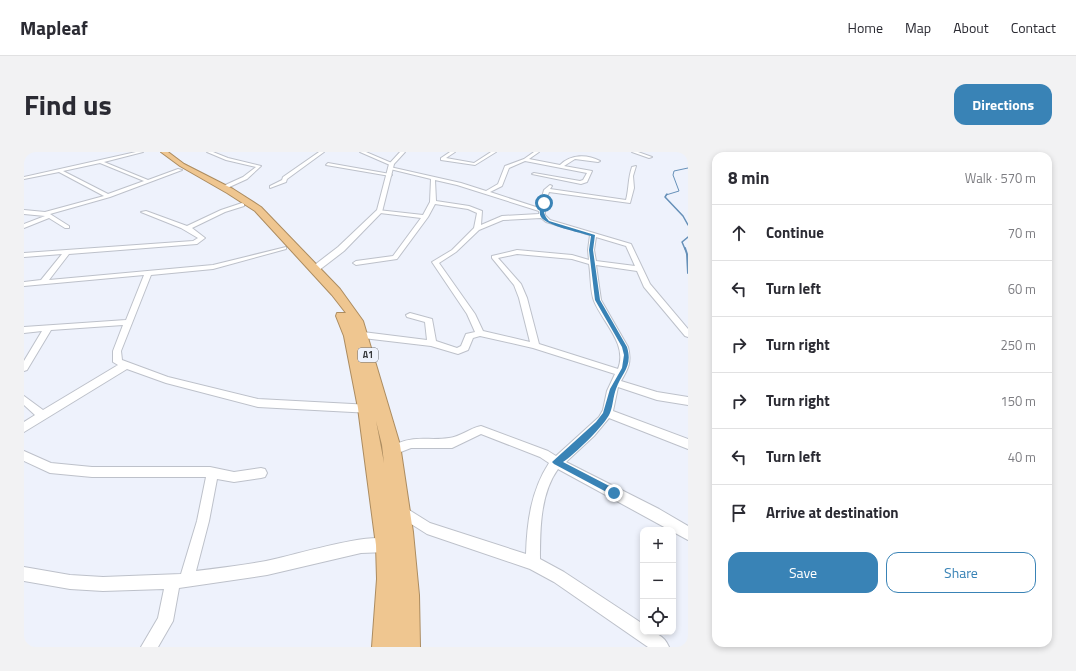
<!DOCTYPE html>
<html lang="en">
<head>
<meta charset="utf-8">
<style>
  body { margin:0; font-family:"Titillium Web",sans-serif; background:#f2f2f3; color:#2b2b33 }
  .controls { position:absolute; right:12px; bottom:12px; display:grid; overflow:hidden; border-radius:8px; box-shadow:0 2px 6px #0003 }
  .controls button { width:36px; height:36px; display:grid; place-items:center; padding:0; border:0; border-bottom:1px solid #e1e1e2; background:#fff; color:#2b2b33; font:20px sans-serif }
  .stop { position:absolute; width:12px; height:12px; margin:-9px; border:3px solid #3983b6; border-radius:50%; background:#fff }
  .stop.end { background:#3983b6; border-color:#fff; box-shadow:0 1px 4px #0008 }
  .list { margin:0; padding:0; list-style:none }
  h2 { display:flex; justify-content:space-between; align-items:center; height:52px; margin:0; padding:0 16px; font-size:17px }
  h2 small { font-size:13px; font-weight:400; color:#7c7c81 }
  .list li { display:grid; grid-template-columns:26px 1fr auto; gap:12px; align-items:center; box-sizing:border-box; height:56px; padding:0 16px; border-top:1px solid #e1e1e2 }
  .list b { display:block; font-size:15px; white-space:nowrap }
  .list em { font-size:13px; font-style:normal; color:#7c7c81 }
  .actions { display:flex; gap:8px; padding:12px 16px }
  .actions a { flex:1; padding:9px 0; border:1px solid #3983b6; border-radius:12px; text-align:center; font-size:14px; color:#3983b6 }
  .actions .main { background:#3983b6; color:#fff }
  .icon { flex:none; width:22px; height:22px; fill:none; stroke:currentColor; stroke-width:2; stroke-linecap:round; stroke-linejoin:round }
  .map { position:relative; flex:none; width:664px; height:495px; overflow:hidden; border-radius:12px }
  header { display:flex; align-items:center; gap:24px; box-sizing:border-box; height:56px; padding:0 20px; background:#fff; border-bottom:1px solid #e1e1e2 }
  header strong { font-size:19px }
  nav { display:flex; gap:22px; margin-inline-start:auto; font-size:14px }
  .intro { display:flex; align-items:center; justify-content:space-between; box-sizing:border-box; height:96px; padding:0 24px }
  h1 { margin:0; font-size:28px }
  .button { padding:10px 18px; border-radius:12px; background:#3983b6; color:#fff; font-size:14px; font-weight:700 }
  main { display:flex; gap:24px; padding:0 24px }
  aside { flex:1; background:#fff; border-radius:12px; box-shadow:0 2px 6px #0003 }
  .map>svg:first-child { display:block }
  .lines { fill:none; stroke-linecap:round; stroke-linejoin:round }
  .stream-far2 { stroke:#6690b8; stroke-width:1 }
  .stream-far1 { stroke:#6690b8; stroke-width:1.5 }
  .stream { stroke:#6690b8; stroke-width:2 }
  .minor-casing { stroke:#bdc1ca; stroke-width:2 }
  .tertiary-casing { stroke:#bdc1ca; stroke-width:2 }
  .trunk-casing { stroke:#ac8c60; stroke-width:2 }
  .minor { fill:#fff; fill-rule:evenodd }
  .tertiary { fill:#fff; fill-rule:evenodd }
  .trunk { fill:#efc690; fill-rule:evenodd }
  .route { fill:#3983b6 }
  .labels { text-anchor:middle; stroke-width:3.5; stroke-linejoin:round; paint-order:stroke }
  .shield { fill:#eef2fc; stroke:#6e7076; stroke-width:1 }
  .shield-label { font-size:9px; font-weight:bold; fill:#37393c }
</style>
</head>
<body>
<header>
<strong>Mapleaf</strong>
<nav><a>Home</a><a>Map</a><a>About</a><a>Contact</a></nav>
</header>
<div class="intro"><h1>Find us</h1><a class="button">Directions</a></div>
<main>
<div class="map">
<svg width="664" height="495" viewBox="0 0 664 495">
  <rect width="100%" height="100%" fill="#eef2fc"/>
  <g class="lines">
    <!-- stream-far2 -->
    <polyline class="stream-far2" points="642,43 655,39 649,23 650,19 664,16"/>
    <!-- stream-far1 -->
    <g class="stream-far1">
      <polyline points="643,42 641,45 659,64 664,73"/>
      <polyline points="661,97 658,90 664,85"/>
    </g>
    <!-- stream -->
    <polyline class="stream" points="661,96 663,102 664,121"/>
    <defs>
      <g id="minor">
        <path d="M112,0H119L80,10L124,28L154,17L158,18L86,45L26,62L45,74V76H41L25,66L0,76V72L21,64L0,62V58L21,60L80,44L35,20L0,27V25ZM76,11L120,29L84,42L39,19Z"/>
        <polygon points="183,0 189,0 204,6 237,14 223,27 201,37 197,37 197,35 219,25 232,15 202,8"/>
        <polygon points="295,0 300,0 263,27 262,30 246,36 246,34 258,28 259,25"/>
        <polygon points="336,0 342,0 370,12 366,13"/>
        <polygon points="426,0 431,0 422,6 450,11 467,0 472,0 451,13 417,8 417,6"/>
        <path d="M510,0H515L505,7L536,13C547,2 563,2 576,9L574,10L551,7L540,14L568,19L563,30L557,32L508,22L510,21L556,29L559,28L563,21L501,9L485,16L478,34L466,40L515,56L520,38L526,33L528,34L526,37L602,48C605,37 604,26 608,15L612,14L609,24L610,36L606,51L525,40L521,52V63L526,68L607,92L626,132L664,177V185L661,184L620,135L613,119L572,113L577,148L604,195C608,210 604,217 597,229L633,240L664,245V253L633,248L594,235L589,259L664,287V297L585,266L570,284L542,310L635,357L664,374V388L534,317C516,342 516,378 516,407L540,420L619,472V480C631,480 640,483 645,495H624L530,430L506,417L403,382L373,363L371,359L373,355L377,353L406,371L502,402C503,370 507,339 525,311L516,305L457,282L428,296H387L369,303L365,301L361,293L363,290L367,288L372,292C393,283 404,289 425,286C436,285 446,276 457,274L524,299L532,304L575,265L579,258L583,239L591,222L509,196L456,184L449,186L444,198L434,202L407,194L339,186L335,183L339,180L403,188L401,170L383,165L382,163L386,161L408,167L412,189L433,196L437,194L442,182L451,180L443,162L408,110L428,98L450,76L453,61L444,57L411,52L404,65L373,107L332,113L329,111L332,109L369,104L397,66L356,61L354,60V58L399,63L406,50L407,27L366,17V15L437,31L462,39L474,32L481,14L500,7ZM411,28L433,33L515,59V62L478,64L457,73L458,59L445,54L412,49ZM517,66L522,70L566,83L564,98L565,108L548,103L493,98L468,104V106L490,133L495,146L506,190L459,179L451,162L415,111L432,100L455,78L479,68ZM572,85L602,94L611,114L572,109L570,98ZM493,102L548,107L565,112C567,123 566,139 570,149C579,171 604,192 594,217L515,192L503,146L497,132L474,106Z"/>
        <polygon points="608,0 614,0 628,5 625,6"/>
        <polygon points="304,11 366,22 368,23 366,24 302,13"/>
        <polygon points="218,51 220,52 220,54 201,60 168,76 181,86 173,92 45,102 25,128 189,113 262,95 262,97 189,117 127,123 97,199 98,208 144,225 234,247 347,253 351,254 352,257 351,260 347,261 234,255 142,231 103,217 0,280 0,270 11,263 0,253 0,244 19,258 94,213 89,210 89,199 99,173 27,178 3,218 0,219 0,209 18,179 0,181 0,175 102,168 120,123 0,134 0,130 17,128 38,102 0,105 0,101 169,89 174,86 157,76 117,60 122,59 163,74 197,58"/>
        <path d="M0,299L27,311L68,315H186L210,320L237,316L241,317L243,321L241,325L237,326L210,330L193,327L185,369L172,419C195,416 219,413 242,409C269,404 345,379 368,388L370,393L368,398L363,400L337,401L243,423L155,436L149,469L134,495H117L134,466L140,437L79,439L46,437L0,429V415L46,423L79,425L157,422L173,369L182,325H68L26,321L0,309Z"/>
      </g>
      <polygon id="tertiary" points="376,0 381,0 370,12 358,60 320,99 294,119 288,119 288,115 314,95 353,58 365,12"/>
      <path id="trunk" d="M137,0H144L160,12L209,37L237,55L316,137L339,169L376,293L389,380L395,443L396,495H348L353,427L352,393L334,256L320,184L312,164L313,161H322L308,143L231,59L203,41L156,14ZM352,269L358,293L360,311Z"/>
    </defs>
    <!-- minor casing -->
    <use href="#minor" class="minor-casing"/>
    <!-- tertiary casing -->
    <use href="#tertiary" class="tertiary-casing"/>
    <!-- trunk casing -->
    <use href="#trunk" class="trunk-casing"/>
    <!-- minor -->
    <use href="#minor" class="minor"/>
    <!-- tertiary -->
    <use href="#tertiary" class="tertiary"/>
    <!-- trunk -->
    <use href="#trunk" class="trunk"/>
  </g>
  <!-- route -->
  <path class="route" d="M519,50L522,51C519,59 519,62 525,69L571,83L569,98L576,148L603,195C609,215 598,220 592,237C589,245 589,254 586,261C581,273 550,303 539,310L593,338V343L590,344L530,312L528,310L572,270L579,261L586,237L598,216L600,203L598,195L571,148L565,98L567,84C555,80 523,74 517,65C514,60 517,55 519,50Z"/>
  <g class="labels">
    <!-- shield labels -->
    <rect class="shield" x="334" y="196" width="20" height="14" rx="3"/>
    <g class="shield-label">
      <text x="344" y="206">A1</text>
    </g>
  </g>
</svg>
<div class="controls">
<button>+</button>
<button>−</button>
<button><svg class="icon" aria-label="locate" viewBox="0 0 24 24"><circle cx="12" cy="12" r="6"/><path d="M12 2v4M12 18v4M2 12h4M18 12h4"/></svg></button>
</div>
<div class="stop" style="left:520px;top:51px"></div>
<div class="stop end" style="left:590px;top:341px"></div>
</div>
<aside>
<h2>8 min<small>Walk · 570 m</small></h2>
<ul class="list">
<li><svg class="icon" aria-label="ahead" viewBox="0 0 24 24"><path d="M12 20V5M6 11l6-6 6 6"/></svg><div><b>Continue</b></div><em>70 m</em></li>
<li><svg class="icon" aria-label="left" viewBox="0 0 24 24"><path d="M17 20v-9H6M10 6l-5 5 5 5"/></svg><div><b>Turn left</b></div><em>60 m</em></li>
<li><svg class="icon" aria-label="right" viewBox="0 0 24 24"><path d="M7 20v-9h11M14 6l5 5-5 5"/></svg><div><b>Turn right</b></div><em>250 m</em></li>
<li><svg class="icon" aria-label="right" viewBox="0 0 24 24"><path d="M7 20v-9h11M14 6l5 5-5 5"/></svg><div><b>Turn right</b></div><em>150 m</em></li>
<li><svg class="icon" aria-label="left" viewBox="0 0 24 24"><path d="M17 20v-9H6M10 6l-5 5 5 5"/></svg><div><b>Turn left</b></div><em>40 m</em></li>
<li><svg class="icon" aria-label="arrive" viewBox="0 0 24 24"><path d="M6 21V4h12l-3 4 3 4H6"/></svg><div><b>Arrive at destination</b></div></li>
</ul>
<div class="actions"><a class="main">Save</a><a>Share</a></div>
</aside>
</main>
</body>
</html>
